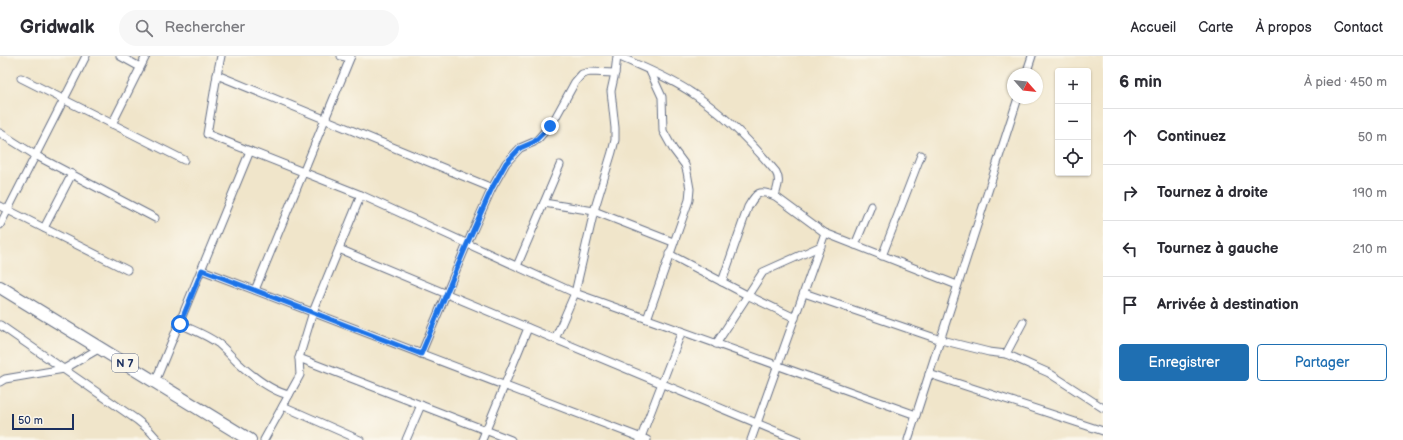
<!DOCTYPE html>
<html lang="fr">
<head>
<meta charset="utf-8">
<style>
  body { margin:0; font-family:"Balsamiq Sans",sans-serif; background:#f7f7f7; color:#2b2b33 }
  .controls { position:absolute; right:12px; top:12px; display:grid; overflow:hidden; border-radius:4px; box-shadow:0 1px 3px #0004 }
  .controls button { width:36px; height:36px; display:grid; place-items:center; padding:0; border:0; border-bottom:1px solid #e1e1e2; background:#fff; color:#2b2b33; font:20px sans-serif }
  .compass { position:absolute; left:1007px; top:12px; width:36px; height:36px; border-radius:50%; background:#fff; box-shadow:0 1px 3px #0004; rotate:117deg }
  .scale { position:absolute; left:12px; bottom:10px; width:62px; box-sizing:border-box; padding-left:4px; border:2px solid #1b2f5e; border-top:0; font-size:11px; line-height:14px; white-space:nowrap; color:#1b2f5e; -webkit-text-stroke:3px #fbf7ec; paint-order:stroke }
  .stop { position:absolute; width:12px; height:12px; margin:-9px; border:3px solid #1a73e8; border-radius:50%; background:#fff }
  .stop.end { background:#1a73e8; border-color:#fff; box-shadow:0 1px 4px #0008 }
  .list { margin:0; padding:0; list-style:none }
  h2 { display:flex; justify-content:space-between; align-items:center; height:52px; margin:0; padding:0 16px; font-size:17px }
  h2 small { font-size:13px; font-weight:400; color:#7c7c81 }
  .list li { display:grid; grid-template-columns:26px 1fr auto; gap:12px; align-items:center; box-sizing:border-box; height:56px; padding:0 16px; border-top:1px solid #e1e1e2 }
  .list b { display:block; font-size:15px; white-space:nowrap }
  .list em { font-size:13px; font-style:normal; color:#7c7c81 }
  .actions { display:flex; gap:8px; padding:12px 16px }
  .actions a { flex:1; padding:9px 0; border:1px solid #1f6fb2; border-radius:4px; text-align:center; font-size:14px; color:#1f6fb2 }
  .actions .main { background:#1f6fb2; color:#fff }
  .icon { flex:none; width:22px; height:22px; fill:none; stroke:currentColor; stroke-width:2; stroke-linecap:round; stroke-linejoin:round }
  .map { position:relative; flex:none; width:1103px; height:384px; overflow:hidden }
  header { display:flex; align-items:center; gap:24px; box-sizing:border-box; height:56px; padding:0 20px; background:#fff; border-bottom:1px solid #e1e1e2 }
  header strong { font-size:19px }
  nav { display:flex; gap:22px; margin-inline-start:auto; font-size:14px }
  .search { width:280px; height:36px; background:#f7f7f7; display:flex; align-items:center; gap:10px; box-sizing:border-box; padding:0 14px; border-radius:22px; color:#7c7c81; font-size:15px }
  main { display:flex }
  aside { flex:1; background:#fff }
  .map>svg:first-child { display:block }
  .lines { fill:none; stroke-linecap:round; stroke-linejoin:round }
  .minor-casing { stroke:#666f84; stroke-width:9 }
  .trunk-casing { stroke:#666f84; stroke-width:14 }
  .minor { stroke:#fff; stroke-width:7 }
  .trunk { stroke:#fff; stroke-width:12 }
  .route { stroke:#1a73e8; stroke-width:5 }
  .labels { text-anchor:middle; stroke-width:4; stroke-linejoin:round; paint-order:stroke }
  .shield { fill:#fbf7ec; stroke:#5e6b89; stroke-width:1 }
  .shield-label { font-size:11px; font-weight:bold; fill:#1b2f5e }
</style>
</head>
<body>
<header>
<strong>Gridwalk</strong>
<div class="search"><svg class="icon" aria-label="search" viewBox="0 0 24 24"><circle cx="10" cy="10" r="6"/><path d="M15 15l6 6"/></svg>Rechercher</div>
<nav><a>Accueil</a><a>Carte</a><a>À propos</a><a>Contact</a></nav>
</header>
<main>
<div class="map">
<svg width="1103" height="384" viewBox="0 0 1103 384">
  <rect width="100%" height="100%" fill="#fbf7ec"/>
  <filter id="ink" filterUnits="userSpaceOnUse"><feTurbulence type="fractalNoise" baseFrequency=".025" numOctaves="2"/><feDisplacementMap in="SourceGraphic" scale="8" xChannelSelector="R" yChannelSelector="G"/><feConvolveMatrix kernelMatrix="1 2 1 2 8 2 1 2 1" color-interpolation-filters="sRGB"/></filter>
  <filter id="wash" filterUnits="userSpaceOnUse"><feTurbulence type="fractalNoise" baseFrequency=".012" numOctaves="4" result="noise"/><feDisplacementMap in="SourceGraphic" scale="16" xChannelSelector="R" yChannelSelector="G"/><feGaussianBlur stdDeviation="0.9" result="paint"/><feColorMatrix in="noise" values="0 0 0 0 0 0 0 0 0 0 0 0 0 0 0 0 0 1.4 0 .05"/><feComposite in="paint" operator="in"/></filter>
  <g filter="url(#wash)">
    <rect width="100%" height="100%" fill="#f0e5ca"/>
  </g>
  <g filter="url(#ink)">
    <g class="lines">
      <defs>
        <g id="minor">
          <polyline points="120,0 140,11"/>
          <polyline points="221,0 217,19 207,78 361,139 575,237 916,359"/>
          <polyline points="341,0 350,2"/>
          <path d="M618,0C642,11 669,21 692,37C724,58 751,86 776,116C781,124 777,132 775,140"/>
          <polyline points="1026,18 1032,0"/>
          <polyline points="217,19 492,132"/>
          <polyline points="21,22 184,104"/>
          <polyline points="112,68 146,0"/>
          <polyline points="0,77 35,99 155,162"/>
          <polyline points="544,147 594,155 673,186"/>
          <polyline points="0,150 127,214"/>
          <polyline points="0,169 86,0"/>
          <polyline points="44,172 72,118"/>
          <polyline points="855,189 871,150"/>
          <polyline points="339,193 797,384"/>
          <polyline points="669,198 747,239 795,262"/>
          <polyline points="882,200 921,99"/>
          <polyline points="517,210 560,109"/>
          <polyline points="202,214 647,384"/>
          <path d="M722,226L748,151C756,137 759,133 775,140L825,177L957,229"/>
          <polyline points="255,234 351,0"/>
          <polyline points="804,237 941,284 989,296 1006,298 1049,317 1103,352"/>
          <polyline points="647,263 689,144 690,133 687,116 685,109 673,93 663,75 662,41 650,15"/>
          <path d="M180,268C193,274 207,279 219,288C225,293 231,300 237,306C250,318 271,335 289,339"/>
          <polyline points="0,269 137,364 149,374 158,384"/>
          <polyline points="555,283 575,237 594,155 612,96 615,84 615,72 611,35 615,17 617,0"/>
          <polyline points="716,288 763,216 821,190"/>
          <polyline points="421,298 467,188 492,132 506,107 520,92 534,86 538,83 553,66 575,26 582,18 590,16 615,17"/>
          <polyline points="1006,298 1023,266"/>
          <polyline points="299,302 511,384"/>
          <polyline points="929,318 1103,375"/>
          <polyline points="0,326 5,323 64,313 100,292"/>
          <polyline points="155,326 250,95"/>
          <polyline points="283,350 360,384"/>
          <polyline points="264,384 300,319 299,302 313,256 361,139"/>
          <polyline points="406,384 421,349"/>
          <polyline points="482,384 528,272"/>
          <polyline points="640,384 682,275"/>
          <polyline points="751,384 825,177"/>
          <polyline points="908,384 1018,42"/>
        </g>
        <polyline id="trunk" points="0,231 250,384"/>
      </defs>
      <!-- minor casing -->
      <use href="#minor" class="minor-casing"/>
      <!-- trunk casing -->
      <use href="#trunk" class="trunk-casing"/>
      <!-- minor -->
      <use href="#minor" class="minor"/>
      <!-- trunk -->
      <use href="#trunk" class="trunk"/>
    </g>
  </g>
  <g class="lines" filter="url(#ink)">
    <!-- route -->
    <polyline class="route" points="180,268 202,214 421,298 467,188 492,132 506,107 520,92 534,86 550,70"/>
  </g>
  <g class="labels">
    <!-- shield labels -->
    <rect class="shield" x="112" y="298" width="26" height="18" rx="3"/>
    <g class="shield-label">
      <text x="125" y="311">N 7</text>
    </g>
  </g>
</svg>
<div class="controls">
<button>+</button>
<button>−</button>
<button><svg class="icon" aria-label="locate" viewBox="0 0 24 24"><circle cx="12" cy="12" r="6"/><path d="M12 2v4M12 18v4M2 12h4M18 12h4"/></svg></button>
</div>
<svg class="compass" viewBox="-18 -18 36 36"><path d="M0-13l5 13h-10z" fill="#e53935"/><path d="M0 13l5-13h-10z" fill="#7c7c81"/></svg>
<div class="scale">50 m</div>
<div class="stop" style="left:180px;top:268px"></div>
<div class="stop end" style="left:550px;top:70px"></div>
</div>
<aside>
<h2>6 min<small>À pied · 450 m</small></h2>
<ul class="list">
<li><svg class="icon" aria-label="ahead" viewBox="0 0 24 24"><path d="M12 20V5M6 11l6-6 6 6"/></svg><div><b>Continuez</b></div><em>50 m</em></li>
<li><svg class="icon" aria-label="right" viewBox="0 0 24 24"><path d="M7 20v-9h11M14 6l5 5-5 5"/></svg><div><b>Tournez à droite</b></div><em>190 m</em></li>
<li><svg class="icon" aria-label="left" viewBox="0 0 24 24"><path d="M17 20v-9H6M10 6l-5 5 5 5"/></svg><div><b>Tournez à gauche</b></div><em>210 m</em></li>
<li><svg class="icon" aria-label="arrive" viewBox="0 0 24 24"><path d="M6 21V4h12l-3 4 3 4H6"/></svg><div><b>Arrivée à destination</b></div></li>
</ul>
<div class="actions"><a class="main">Enregistrer</a><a>Partager</a></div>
</aside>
</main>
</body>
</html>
